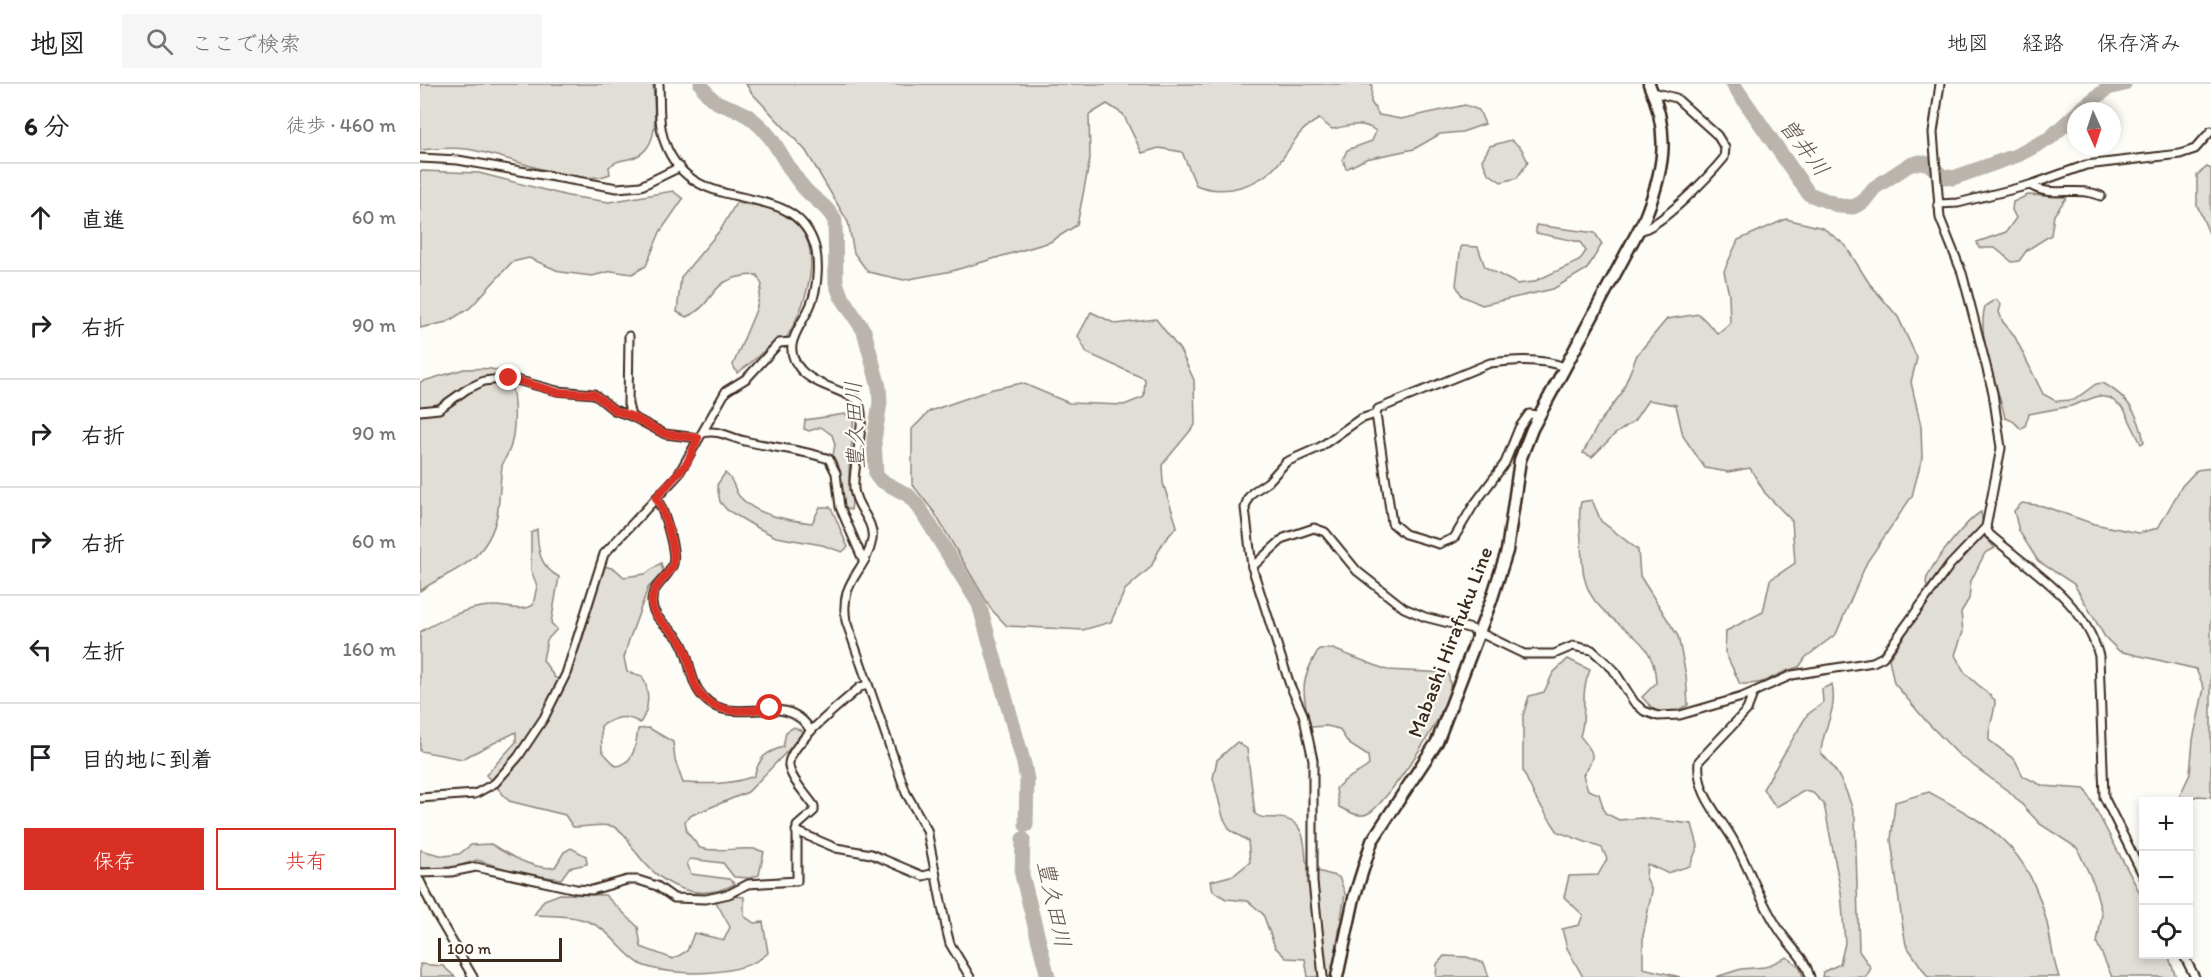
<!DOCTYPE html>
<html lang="ja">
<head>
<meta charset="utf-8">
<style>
  body { margin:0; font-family:Itim,"Klee One",sans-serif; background:#f6f6f6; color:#202124 }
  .controls { position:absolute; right:18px; bottom:18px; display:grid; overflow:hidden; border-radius:0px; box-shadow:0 3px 9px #0003 }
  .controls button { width:54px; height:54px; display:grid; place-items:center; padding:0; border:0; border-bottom:2px solid #e0e0e0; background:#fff; color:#202124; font:30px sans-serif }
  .compass { position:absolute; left:1647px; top:18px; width:54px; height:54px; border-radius:50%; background:#fff; box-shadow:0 3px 9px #0003; rotate:177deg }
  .scale { position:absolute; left:18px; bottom:15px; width:124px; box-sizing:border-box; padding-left:6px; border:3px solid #3b2a1e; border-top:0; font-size:16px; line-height:21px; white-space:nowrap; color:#3b2a1e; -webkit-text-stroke:4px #fdfcf7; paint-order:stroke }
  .stop { position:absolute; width:18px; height:18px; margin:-14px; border:4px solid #d93025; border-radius:50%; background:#fff }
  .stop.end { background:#d93025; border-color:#fff; box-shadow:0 2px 6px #0008 }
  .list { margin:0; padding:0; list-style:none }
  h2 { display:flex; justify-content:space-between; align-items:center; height:78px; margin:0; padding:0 24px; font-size:26px }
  h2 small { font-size:20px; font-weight:400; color:#757577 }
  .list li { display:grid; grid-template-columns:39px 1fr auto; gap:18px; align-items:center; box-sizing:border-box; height:108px; padding:0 24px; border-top:2px solid #e0e0e0 }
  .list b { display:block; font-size:22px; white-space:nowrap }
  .list em { font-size:20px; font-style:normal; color:#757577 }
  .actions { display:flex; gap:12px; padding:18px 24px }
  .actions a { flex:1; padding:14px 0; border:2px solid #d93025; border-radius:0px; text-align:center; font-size:21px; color:#d93025 }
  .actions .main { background:#d93025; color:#fff }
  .icon { flex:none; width:33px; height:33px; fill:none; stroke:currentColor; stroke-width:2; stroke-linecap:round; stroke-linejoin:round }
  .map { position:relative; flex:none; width:1791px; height:893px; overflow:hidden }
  header { display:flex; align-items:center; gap:36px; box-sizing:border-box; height:84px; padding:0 30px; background:#fff; border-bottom:2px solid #e0e0e0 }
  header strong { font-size:28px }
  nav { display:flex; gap:33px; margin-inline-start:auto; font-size:21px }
  .search { width:420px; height:54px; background:#f6f6f6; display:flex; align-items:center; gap:15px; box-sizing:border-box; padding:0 21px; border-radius:0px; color:#757577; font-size:22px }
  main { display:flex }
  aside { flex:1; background:#fff }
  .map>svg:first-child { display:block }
  .green { fill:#e1ded7; stroke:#8e847a; stroke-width:1.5 }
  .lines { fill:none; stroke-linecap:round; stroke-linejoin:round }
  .river { stroke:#bbb4ad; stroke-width:15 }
  .minor-casing { stroke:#3b2a1e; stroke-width:11 }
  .secondary-casing { stroke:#3b2a1e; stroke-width:15 }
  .minor { stroke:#fdfcf7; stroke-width:7 }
  .secondary { stroke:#fdfcf7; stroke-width:10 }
  .route { stroke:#d93025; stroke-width:8 }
  .labels { text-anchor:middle; stroke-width:4.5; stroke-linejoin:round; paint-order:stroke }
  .street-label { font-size:21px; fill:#3b2a1e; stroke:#fdfcf7 }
  .water-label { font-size:22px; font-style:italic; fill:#615349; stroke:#fdfcf7 }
</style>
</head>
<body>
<header>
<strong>地図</strong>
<div class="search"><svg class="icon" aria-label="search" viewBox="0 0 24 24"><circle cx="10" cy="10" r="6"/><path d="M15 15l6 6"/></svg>ここで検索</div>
<nav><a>地図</a><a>経路</a><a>保存済み</a></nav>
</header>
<main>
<aside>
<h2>6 分<small>徒歩 · 460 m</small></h2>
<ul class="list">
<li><svg class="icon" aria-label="ahead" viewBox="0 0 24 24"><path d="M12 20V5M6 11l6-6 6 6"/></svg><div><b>直進</b></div><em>60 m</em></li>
<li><svg class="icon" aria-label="right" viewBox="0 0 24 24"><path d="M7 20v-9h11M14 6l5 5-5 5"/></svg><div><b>右折</b></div><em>90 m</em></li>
<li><svg class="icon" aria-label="right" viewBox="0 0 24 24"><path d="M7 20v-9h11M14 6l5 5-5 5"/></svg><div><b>右折</b></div><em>90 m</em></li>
<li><svg class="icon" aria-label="right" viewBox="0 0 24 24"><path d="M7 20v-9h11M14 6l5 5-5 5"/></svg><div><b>右折</b></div><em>60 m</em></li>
<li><svg class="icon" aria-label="left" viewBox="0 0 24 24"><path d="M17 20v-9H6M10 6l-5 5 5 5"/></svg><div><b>左折</b></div><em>160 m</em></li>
<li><svg class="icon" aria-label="arrive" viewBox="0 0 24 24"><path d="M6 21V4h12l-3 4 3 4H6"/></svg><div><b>目的地に到着</b></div></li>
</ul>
<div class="actions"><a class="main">保存</a><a>共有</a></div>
</aside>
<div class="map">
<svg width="1791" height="893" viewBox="0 0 1791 893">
  <rect width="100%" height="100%" fill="#fdfcf7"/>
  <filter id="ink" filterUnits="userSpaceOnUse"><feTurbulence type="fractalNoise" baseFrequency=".0167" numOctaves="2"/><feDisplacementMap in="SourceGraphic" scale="12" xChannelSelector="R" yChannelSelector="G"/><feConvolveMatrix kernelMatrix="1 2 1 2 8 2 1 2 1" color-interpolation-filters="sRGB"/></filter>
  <g filter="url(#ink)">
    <!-- green -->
    <g class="green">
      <path d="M0,0H233C234,23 242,62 215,73C205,77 197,75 189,83L190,90C158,105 83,69 46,65C31,63 15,65 0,66Z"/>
      <path d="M326,0H952L951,18L959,31L981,35L1045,21L1059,26L1065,40L1042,48L1020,50L994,65L946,75L926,85L923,75L927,66L952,57L956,47C941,36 929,42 912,45L899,35C876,48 877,55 862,75C843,101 805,113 776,101L762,68L739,64L722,69L703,30L687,20L669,31L670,75L657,141L630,158L532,187L484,196L448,188L434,169L428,138L386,67L331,8Z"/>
      <polygon points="1091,56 1101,64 1108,78 1097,94 1081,98 1068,89 1062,76 1070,62"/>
      <polygon points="1787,83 1791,85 1791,154 1777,121 1777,91"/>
      <polygon points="0,87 59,89 148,112 189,118 253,107 263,115 240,148 226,182 212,190 192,187 172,192 141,188 109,174 92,178 50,224 27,238 0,244"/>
      <polygon points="1608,111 1647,113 1634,131 1631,151 1607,166 1599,177 1592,178 1575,164 1559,164 1557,158 1586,148 1596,134 1592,126 1593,118"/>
      <path d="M316,119C334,121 355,122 370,133C408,163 386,220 367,253C345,260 336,278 317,289L313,281L336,226L342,201L337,191C285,192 299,220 266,233L257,228L261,193L301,145Z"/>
      <path d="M1366,135L1403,144L1425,161L1449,199L1478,233L1497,274L1491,298L1501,342L1502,374L1492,412L1447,478L1416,550L1386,573L1379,583C1352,589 1352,601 1320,600L1305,568L1306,547L1343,528L1350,496L1375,479L1372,437L1345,409L1330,384L1308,388L1285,384L1263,352L1256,321L1228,316L1214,337L1194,351L1172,373L1163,369L1179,339L1201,310L1217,271L1247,235L1279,230L1298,250L1310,240L1309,211L1304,187L1318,156Z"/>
      <polygon points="1116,141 1175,149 1182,160 1167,185 1133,205 1062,221 1042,212 1036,201 1041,162 1058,163 1065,183 1097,200 1113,198 1159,177 1166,167 1160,158 1116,149"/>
      <path d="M1576,215L1581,221L1579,228L1583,238L1594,251L1623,310L1636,317L1654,316L1676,300L1683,299C1708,313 1719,330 1724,358L1721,360L1704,325L1690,314L1678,312L1651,322L1609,330L1605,342L1601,345L1593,337L1585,334C1578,301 1556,254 1565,222Z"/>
      <polygon points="671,228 696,240 736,235 760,266 774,296 775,341 742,381 743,399 757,442 742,460 731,483 705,506 691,538 663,546 587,542 571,525 514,428 492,400 492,345 510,327 573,305 602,299 649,319 704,321 724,313 725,295 667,269 658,252"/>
      <path d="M44,285C57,285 73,282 84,290C98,300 95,346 91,361C89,369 84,375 82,382C78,411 82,437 64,462C49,484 20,492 0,507V298Z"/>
      <path d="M425,330L433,334C435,353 428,373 429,393C429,405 434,415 431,426L424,424L420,406L419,386L413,372L415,360L412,351L401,343L389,347L384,345L385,336Z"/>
      <polygon points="1791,384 1791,713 1778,712 1762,717 1760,711 1770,690 1773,656 1784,604 1776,585 1699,567 1685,553 1654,500 1618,477 1599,447 1594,427 1602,419 1623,422 1674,440 1719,449 1738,444 1762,402 1777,386"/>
      <path d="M305,389C315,396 313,405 320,413C337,432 368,436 392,439L400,423C402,423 408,423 410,423C413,425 424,456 428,463L422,468L402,461L356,453L336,443L307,426L300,418L297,401Z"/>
      <path d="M1172,416L1181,437L1218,466L1220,492L1258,552L1266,591L1268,621L1254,628L1235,627L1222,613L1236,599C1235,556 1206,550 1181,524C1161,504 1162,481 1161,455C1160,442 1158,430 1161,418Z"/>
      <path d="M1561,428L1565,453L1575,464L1565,469L1551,497L1549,515L1541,528L1543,548L1535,571L1545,589L1575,616C1575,633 1568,640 1569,656L1595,676L1603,692L1623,702L1665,705L1723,815L1724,870L1748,871L1756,893H1692L1677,859L1682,830L1674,800L1657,764L1620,740L1592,710L1539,671L1506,637L1474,599L1469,575L1510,512C1509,508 1506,502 1506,498C1507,484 1549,434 1561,428Z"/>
      <path d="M117,445C118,466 119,482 139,493L131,539L137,545L127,556L123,576L135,594L146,596C164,560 172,520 184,482L195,485L204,493L225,490L241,479L243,488L228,504L208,559L204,574L207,588L222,592C230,606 230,625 220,639C205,630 196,633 181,642L182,667L196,682C214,681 216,660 218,645L229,644L253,658L255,676L263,699C288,700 311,701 334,692C340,673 344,669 363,663L366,648L374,643L382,647L378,656L328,708L272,731L265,737L267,748L280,764C299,770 328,760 344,768L339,791L330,794L314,793L303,779L270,775L267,779L271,790L309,795L315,800C275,821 239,800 215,767C208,757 206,749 194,743C185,738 164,744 153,743L145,731L89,717L66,691L96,658V648L42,675L0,667V548C21,536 46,523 71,522C87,521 99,529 113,521L117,502L111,486V449Z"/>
      <path d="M899,565H913L967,586L1028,589C1029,594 1031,602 1030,607C1027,629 967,719 949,729C939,735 928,727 919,723L916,705C924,693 938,691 949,681L948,672L929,660L919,645L907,642L891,643C882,608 879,598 899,565Z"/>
      <path d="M1148,575L1170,586C1159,610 1168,629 1160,652C1174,669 1177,672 1163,691L1168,706L1179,710L1185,729L1199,736L1222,734L1272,740L1278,762L1270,782L1247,789L1227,780L1226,793L1232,807L1223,852V884L1260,893H1163L1147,864L1142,845L1159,841L1163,831L1144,813L1149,792L1178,791L1187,775L1182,764L1138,748L1116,715L1103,687V631L1109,612L1124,608L1133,589Z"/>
      <path d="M1412,600C1418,629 1402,643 1401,669C1418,685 1429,711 1435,734L1439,867L1451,884L1446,893H1402L1403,888L1420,880L1425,859L1421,808L1404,720L1393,709L1384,707L1356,723L1343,705L1387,631L1403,619L1402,605Z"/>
      <path d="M817,658L827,665L835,730C844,736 848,733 858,734C884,735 885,757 886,777L898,787L919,793L925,809L912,893H888L885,875L866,874L855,863L843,830L828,817L806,815L793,807L791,797L814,791L830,778L828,757L810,746L803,733L793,694L797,676Z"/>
      <path d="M1509,708C1573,743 1606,761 1626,835C1631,854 1632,874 1639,893H1508L1486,861L1482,838L1471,756L1475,718Z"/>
      <path d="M71,760C88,771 116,787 135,783L144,768L151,764L166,772L167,780L149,784L141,795L99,789L57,776L36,783L8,785L0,783V766L24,772L39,770L51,761Z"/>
      <path d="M140,810L185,811L218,843L221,863L253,875L267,867L274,849L304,856L310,843L296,818L311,812L324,813V832L334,839L343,838L348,869C323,893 253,893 222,881C202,870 191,846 169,838C153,831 132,832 114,831L124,816Z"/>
      <polygon points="1024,872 1047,873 1064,879 1069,893 1016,893 1017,880"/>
      <polygon points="1367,873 1380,883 1383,893 1296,893 1321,885 1345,883"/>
      <polygon points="0,880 23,882 35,893 0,893"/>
    </g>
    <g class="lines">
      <!-- river -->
      <g class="river">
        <path d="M281,0C295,27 311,18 332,35C359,56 363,81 384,104C394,116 408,122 415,137L416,199L421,212L444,247L459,303L460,319L454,356L456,391L460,396L488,411L499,423L559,520L604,680L607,696L606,741"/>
        <polyline points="1313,0 1389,110 1420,122 1433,123 1443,118 1454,104 1489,81 1500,78 1509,80 1522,92 1533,94 1598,71 1630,54 1656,30"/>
        <polyline points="1659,27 1688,4 1704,0"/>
        <polyline points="603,755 602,791 628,893"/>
      </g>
      <defs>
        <g id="minor">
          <path d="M239,0C240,19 238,41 245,59C274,137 368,92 393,157C400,174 398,203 391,220C382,243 359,261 381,286C395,301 420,305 437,316C449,333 432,380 434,405C436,425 455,436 452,456C446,489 419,495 426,537L486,709L507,746L527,848L530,860L550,893"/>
          <polyline points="0,74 38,76 197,104 221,102 260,83"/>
          <path d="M1610,101C1632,115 1657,101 1681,112"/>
          <polyline points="1518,120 1538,119 1610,101 1666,81 1760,70 1775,65 1791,47"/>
          <path d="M1218,147C1239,145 1290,91 1304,74L1305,64L1297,51L1256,14L1233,8"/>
          <polyline points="209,252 208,320 211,332 245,350 278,354"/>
          <polyline points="0,327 19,325 47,305 64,297 89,294 137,307 174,310 194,326 211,332"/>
          <path d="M1118,331L1109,330L1099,344L1085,379L1053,422L1034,454L1019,460L985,450L972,439L956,330L958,325L1070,279C1092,276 1123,274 1144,283"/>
          <path d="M283,349C299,345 310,354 325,357C353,364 381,365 409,375L416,389L420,423L443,476"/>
          <path d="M236,414C243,423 257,469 253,480C248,495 231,501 232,519C233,535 250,543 259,555C270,570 268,590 278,606C306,652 363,600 391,647"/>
          <path d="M1566,443L1569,450C1610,486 1664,516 1679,572L1684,713L1724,793"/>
          <polyline points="832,483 864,454 894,444 905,448 937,487 984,524 1005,533 1052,545 1104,570 1134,570 1153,562 1172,566 1193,585 1214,618 1224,627 1238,632 1260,631 1322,613 1372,591 1453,578 1463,573 1530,481 1566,443 1581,364 1573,309 1549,215 1542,189 1520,134 1513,49 1520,0"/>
          <path d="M1333,610L1327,626L1279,677C1276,708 1296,728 1311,752C1329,783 1340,818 1360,847C1371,864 1385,873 1390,893"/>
          <polyline points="0,714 55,710 75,699 98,673 124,634 146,590 184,470 258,391 306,307 327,294 359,259 371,258"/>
          <polyline points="376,747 416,764 451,770 503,792 515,789"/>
          <path d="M0,789L31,788L56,783L156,805L172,806L207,796H218L237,802L254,814L286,815L309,810L328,800L377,797V742L394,727V722C387,711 371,696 369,682C366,662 425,617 440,603L448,601"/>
          <polyline points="0,797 15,828 53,893"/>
          <polyline points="1763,870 1775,893"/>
          <polyline points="903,893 893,798 893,676 883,630 870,601 832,483 825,424 828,414 833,408 848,398 866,378 900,363 940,335 956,330"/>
        </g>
        <path id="secondary" d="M917,893L934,814L952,757L1017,658L1071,517L1087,467L1100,376L1112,345L1224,136C1244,87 1251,50 1229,0"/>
      </defs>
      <!-- minor casing -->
      <use href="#minor" class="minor-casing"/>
      <!-- secondary casing -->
      <use href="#secondary" class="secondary-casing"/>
      <!-- minor -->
      <use href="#minor" class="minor"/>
      <!-- secondary -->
      <use href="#secondary" class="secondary"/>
    </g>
  </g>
  <g class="lines" filter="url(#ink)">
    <!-- route -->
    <path class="route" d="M89,294L137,308L174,310L194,326L211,332L245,350L278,354L267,379L236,414C243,423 257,469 253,480C248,495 230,502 232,520C233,535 251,544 259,555C270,570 269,588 276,603C290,632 324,628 350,624"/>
  </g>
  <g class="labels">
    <!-- street labels -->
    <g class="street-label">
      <text transform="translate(1030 558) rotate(-69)" y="7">Mabashi Hirafuku Line</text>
    </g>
    <!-- water labels -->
    <g class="water-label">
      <text transform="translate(1385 63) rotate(53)" y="8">曽井川</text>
      <text transform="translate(434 341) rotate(-92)" y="8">豊久田川</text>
      <text transform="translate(635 820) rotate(78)" y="8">豊久田川</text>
    </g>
  </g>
</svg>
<div class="controls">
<button>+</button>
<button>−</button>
<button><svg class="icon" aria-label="locate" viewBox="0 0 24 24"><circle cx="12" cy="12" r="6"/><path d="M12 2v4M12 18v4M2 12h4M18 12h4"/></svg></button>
</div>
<svg class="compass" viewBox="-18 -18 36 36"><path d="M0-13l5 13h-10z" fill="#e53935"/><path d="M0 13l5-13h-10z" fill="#757577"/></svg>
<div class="scale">100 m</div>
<div class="stop" style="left:350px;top:624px"></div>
<div class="stop end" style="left:89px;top:294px"></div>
</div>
</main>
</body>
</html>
